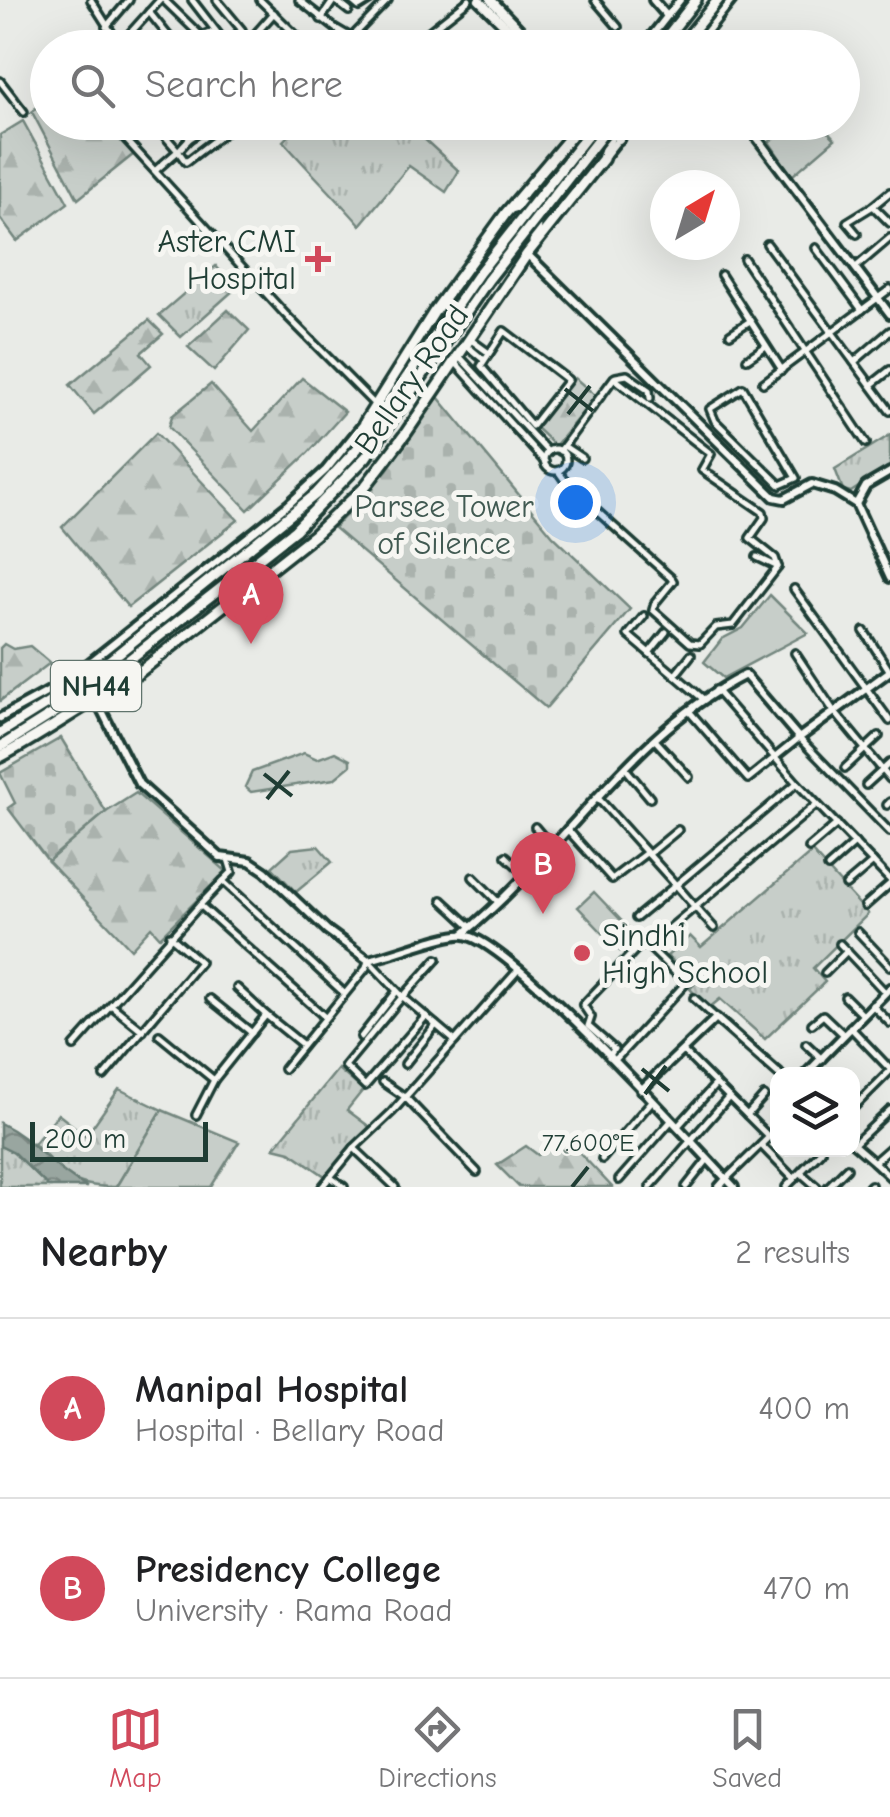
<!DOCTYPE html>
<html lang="en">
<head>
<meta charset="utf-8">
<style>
  body { margin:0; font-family:"Comic Neue",sans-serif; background:#f6f6f6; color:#202124 }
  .controls { position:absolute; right:30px; bottom:30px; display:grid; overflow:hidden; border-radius:20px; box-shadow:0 10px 40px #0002 }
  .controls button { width:90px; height:90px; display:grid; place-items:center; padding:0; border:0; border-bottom:2px solid #e0e0e0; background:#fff; color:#202124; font:50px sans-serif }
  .compass { position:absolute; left:650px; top:170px; width:90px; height:90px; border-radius:50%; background:#fff; box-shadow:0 10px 40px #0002; rotate:38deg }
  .scale { position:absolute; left:30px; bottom:25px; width:178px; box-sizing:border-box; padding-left:10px; border:5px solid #1f3d34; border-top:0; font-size:28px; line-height:35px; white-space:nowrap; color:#1f3d34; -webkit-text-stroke:8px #f6f6f2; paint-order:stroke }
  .you { position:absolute; left:575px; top:502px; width:35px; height:35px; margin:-25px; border:8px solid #fff; border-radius:50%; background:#1a73e8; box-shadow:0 0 0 15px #1a73e833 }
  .badge { display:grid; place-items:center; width:65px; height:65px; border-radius:50%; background:#d1495b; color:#fff; font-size:32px; font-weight:700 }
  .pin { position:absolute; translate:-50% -82px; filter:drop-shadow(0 2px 5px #0008) }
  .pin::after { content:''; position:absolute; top:52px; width:35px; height:30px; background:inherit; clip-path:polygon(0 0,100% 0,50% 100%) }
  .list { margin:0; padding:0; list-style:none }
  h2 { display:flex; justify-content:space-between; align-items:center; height:130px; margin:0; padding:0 40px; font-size:42px }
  h2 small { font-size:32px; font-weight:400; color:#757577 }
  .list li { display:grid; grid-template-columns:65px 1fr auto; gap:30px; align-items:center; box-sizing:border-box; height:180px; padding:0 40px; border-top:2px solid #e0e0e0 }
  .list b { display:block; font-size:38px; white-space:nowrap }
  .list p { margin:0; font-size:32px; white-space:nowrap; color:#757577 }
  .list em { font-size:32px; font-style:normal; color:#757577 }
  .icon { flex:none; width:55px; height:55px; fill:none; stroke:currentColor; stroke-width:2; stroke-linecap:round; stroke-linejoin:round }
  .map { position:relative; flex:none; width:890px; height:1187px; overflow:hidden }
  .search { position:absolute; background:#fff; box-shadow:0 10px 40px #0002; left:30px; right:30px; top:30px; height:110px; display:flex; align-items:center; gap:25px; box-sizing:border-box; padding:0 35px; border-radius:55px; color:#757577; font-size:38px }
  .sheet { height:490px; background:#fff }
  nav { display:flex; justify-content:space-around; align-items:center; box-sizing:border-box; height:140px; border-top:2px solid #e0e0e0; background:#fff; font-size:28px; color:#757577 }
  nav a { display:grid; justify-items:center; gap:5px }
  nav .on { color:#d1495b }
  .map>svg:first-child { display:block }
  .grass { fill:url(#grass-tufts); stroke:#73867e; stroke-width:2.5 }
  .forest { fill:url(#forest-firs); stroke:#73867e; stroke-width:2.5 }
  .cemetery { fill:url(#cemetery-stones); stroke:#73867e; stroke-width:2.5 }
  .park { fill:#c7cec9; stroke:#73867e; stroke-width:2.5 }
  .water { fill:url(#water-waves); stroke:#687c75; stroke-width:2.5 }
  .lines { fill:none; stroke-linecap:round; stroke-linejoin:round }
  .minor-casing { stroke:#1f3d34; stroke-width:12 }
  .tertiary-casing { stroke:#1f3d34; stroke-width:14 }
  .secondary-casing { stroke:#1f3d34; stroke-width:15 }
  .trunk-casing { stroke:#1f3d34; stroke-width:16 }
  .minor { stroke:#f6f6f2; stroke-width:5 }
  .tertiary { stroke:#f6f6f2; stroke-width:6 }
  .secondary { stroke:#f6f6f2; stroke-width:8 }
  .trunk { stroke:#f6f6f2; stroke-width:9 }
  .trunk-bridge-casing { stroke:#1f3d34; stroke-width:16; stroke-linecap:butt }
  .trunk-bridge { stroke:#f6f6f2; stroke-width:9 }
  .ticks { fill:none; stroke:#1f3d34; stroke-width:4 }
  .poi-dot { fill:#d1495b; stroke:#f6f6f2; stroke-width:4 }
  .labels { text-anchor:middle; stroke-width:10; stroke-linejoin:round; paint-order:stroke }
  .shield { fill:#f6f6f2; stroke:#60746d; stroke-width:2.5 }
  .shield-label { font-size:30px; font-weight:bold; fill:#1f3d34 }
  .poi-label { font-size:32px; fill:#1f3d34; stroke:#f6f6f2; text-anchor:end }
  .street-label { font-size:32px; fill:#1f3d34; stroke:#f6f6f2 }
  .park-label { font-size:32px; fill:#415a52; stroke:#f6f6f2 }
  .ticks-label { font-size:25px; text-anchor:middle; fill:#1f3d34; stroke:#f6f6f2; stroke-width:10; stroke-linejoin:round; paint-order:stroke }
</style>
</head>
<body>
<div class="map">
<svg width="890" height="1187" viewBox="0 0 890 1187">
  <defs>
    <pattern id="grass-tufts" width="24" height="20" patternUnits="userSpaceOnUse" patternTransform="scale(2.5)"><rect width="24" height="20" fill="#c7cec9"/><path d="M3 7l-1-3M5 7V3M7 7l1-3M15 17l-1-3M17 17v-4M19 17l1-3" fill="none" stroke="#aab2ad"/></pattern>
    <pattern id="forest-firs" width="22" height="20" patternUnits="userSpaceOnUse" patternTransform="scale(2.5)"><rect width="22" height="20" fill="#c7cec9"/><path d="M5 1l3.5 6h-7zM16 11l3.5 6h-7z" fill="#aab2ad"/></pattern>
    <pattern id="cemetery-stones" width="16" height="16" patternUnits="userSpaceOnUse" patternTransform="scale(2.5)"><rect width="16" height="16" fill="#c7cec9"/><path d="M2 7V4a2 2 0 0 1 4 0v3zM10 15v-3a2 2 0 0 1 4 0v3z" fill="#aab2ad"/></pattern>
    <pattern id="water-waves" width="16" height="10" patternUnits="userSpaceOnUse" patternTransform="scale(2.5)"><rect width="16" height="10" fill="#99a6a0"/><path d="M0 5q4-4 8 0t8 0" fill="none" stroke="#7c8883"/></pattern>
  </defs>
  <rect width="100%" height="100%" fill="#e9ebe7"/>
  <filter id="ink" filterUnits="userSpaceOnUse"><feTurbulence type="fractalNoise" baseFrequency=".01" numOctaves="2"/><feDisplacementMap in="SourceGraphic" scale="20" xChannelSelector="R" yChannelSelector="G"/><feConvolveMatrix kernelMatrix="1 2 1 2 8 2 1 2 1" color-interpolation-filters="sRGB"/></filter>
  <g filter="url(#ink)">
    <!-- grass -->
    <g class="grass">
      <path d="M300,123H407L459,171L446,192L409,166L360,225C335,196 308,170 283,141Z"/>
      <polygon points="216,266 235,289 181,337 159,315"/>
      <polygon points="890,435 890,466 851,492 843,490 835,469"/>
      <polygon points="318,846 332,862 296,892 272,867 292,849"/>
      <polygon points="812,852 868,914 813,968 825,982 765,1039 720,999 709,1008 690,989 695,983 667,956 690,936 701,947"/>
      <polygon points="338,1069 363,1090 347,1110 371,1128 325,1176 290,1152 274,1148"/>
      <path d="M119,1089L162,1110L116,1187C70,1187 65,1175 34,1144L58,1114L86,1136Z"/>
      <polygon points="0,1146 14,1153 49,1187 0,1187"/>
    </g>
    <!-- forest -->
    <g class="forest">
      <polygon points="47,95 48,122 107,123 134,154 78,199 32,112"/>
      <polygon points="23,121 68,203 17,241 0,218 0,135"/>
      <polygon points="228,310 249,330 214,371 188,347"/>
      <polygon points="149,320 163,334 141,353 151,365 94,414 70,385"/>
      <polygon points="302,378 345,412 308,453 248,510 169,427 172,416 211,384 253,431"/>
      <polygon points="575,378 596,396 555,446 535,427"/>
      <polygon points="156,433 238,520 128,607 62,527"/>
      <polygon points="4,644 13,649 30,646 50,663 0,701 0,648"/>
      <polygon points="136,793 226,871 160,937 151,927 131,949 48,861 106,812"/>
      <polygon points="556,1145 565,1153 572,1147 577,1150 612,1187 519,1187 497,1165 526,1146 538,1155"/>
    </g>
    <!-- cemetery -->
    <g class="cemetery">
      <polygon points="438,397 553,536 630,609 546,708 334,528 387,470"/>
      <polygon points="61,738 106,812 48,861 8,808 15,803 0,773"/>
    </g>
    <!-- park -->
    <g class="park">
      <polygon points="792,123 820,123 835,139 792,176 769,142"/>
      <polygon points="770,595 808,633 723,678 704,662 722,639 743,628"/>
      <polygon points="335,752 350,760 350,766 334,779 251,792 245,787 252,772 304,753 317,759"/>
      <polygon points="594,892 636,936 620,951 578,907"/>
      <polygon points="162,1110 239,1142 211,1187 116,1187"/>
    </g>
    <!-- water -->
    <path class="water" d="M0,1123C35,1140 53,1170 87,1187H49L14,1153L0,1146Z"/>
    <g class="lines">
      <defs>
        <g id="minor">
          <polyline points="91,0 115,38 115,48"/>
          <polyline points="164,0 201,36 215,31"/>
          <polyline points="192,0 226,44 242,30 217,0"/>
          <polyline points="260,0 309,48"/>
          <polyline points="299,0 335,28 369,48"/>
          <polyline points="335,0 349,11"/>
          <polyline points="351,0 359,7 370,0"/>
          <polyline points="595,0 618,27"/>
          <polyline points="149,12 178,48"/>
          <polyline points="321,19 334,0"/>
          <polyline points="106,27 129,0"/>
          <polyline points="115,38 124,40 160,0"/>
          <polyline points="351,38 388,0"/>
          <polyline points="124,40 131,48"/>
          <polyline points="243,48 274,13"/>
          <polyline points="408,48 469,0"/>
          <polyline points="0,81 24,112"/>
          <polyline points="110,122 285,314 383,413"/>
          <polyline points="153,122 178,151 156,170"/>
          <polyline points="185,122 189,139 178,151 186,162 238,122"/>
          <polyline points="123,136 133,126"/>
          <polyline points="189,139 216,122"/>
          <polyline points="890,192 873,206 890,223"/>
          <polyline points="857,234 847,222 873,206"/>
          <polyline points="767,244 890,411"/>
          <polyline points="816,248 862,310"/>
          <polyline points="744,259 866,443"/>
          <polyline points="856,267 890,238"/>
          <polyline points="721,275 782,370"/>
          <polygon points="504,331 568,380 532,426 481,366"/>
          <polyline points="730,334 750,321"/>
          <polyline points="471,340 489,353"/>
          <polyline points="467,346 484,360"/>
          <polyline points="459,356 548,452"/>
          <polyline points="747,359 766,346"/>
          <polyline points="455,362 545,462"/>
          <polyline points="854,362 890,331"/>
          <polyline points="616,377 627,375 649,390 650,398"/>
          <polyline points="763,383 890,289"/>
          <polyline points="871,385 890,370"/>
          <polygon points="743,388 796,478 780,485 715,421 710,409"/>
          <polyline points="564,446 582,458"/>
          <circle cx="555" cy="460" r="11"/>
          <polyline points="558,471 568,485 671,578 673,581 655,603 653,610 690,643 700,644 716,627 733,625 778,567 775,558 750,538 764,518 763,512 702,470 711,454 614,378 560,451"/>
          <polyline points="757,557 778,567"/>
          <polyline points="794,589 890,721"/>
          <polyline points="644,616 628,635 702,698"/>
          <polyline points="864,631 889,670"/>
          <polyline points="649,653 666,632"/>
          <polyline points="795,653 833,710 890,779"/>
          <polyline points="675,675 691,655"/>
          <polyline points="716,690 797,783 890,880"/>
          <polyline points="689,711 748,779 799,738 890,832"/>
          <polyline points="655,740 689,777"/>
          <polyline points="845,768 879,736"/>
          <polyline points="626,769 650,798"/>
          <polyline points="866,785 890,763"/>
          <polyline points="597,797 676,885 797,783"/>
          <polyline points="887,805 890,802"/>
          <polyline points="535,827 551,846"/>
          <polyline points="567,829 612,879 646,853"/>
          <polyline points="809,848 837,824"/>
          <polyline points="649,854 678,830"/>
          <polyline points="506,856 525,874"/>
          <polyline points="228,859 232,872 223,881 344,993"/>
          <polyline points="828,867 855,843"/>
          <polyline points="473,877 498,902"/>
          <polyline points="223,881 200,905 325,1017"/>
          <polyline points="846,885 873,862"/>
          <polyline points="442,900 471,927"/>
          <polyline points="865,906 890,884"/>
          <polyline points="636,918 676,885 695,907 817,804"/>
          <polyline points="858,932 890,966"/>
          <polyline points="664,933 695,907 714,928"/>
          <polyline points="840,944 885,992"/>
          <polyline points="825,973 847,951"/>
          <polyline points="237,988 266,1015"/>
          <polyline points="402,997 345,1066 365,1086 426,1016"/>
          <polyline points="403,997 437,959"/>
          <polyline points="845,997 862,1014"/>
          <polyline points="694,998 716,1018"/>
          <polyline points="210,999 252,1033"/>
          <polyline points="111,1005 143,1031"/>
          <polyline points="872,1005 890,1023"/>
          <polyline points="812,1024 823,1015 843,1034"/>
          <polyline points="850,1027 890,1069"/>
          <polyline points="159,1035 214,1080"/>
          <polyline points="361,1037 397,991"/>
          <polyline points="806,1044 822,1059"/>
          <polyline points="74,1046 200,905"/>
          <polyline points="684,1052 769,1137"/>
          <polyline points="609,1057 614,1049 588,1026 591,1017 583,1005 638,947 647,945 686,983 615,1060"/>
          <polyline points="405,1064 436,1025"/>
          <polyline points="284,1069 366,968 368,960 403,997 455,1041"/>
          <polyline points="104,1076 200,962 170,936"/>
          <polyline points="383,1082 405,1097 477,1172"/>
          <polyline points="852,1109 890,1071"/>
          <polyline points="196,1115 214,1080 266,1015 303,1045"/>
          <polyline points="747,1115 764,1096"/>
          <polyline points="678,1126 716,1084"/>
          <polyline points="852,1143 874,1162 890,1148"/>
          <polyline points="854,1144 890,1110"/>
          <polyline points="761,1145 794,1179"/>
          <polyline points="354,1148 392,1112 519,969"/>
          <polyline points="602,1159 652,1101"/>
          <polyline points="874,1162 890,1177"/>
          <polyline points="801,1173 817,1187"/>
          <polyline points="330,1177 344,1187"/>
          <polyline points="726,1179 778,1128"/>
          <polyline points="619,1180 671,1121"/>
          <polyline points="322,1187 354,1148 395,1187"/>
          <polyline points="650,1187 729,1097"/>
          <polyline points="686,1187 708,1159"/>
          <polyline points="786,1187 821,1151"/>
          <polyline points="828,1187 847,1168"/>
          <polyline points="869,1187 871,1185"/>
        </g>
        <g id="tertiary">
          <polyline points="653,0 667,16"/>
          <polyline points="642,48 680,0"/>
          <polyline points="694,48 732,0"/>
          <polyline points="745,122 890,314"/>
          <polyline points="605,156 632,122"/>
          <polyline points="527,254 774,497 784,499 812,484 835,491 856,504 890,578"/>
          <polyline points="856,504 866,486 890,472"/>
          <path d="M96,699L139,784L220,857L250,861L265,871L327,930L368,960C390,956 449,932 465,935C513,943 691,1142 734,1187"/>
          <polyline points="0,718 64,683 289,504 326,470 364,423"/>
          <path d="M463,934C562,854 629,734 745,675L799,738L890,671"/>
          <polyline points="806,1074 890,988"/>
          <polyline points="641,1090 716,1018 779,1074"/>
          <polyline points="719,1187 726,1179"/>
        </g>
        <g id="secondary">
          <polyline points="479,0 528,48"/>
          <polyline points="491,0 537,48"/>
          <polyline points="599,122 619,139"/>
        </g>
        <g id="trunk">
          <polyline points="658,48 696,0"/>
          <polyline points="679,48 718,0"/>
          <path d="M511,208L523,205C541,213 538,226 534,242"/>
          <polyline points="366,436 365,422 434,312 506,213 583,122"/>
          <polyline points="0,733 84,681 316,494 357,449 479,273"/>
          <polyline points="0,747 89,691 295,530 366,457 488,280"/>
          <path d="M0,757C44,734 84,704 128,681L314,535L364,488L406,433L527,254L603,159L611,132L618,122"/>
        </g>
      </defs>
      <!-- minor casing -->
      <use href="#minor" class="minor-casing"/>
      <!-- tertiary casing -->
      <use href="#tertiary" class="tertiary-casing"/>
      <!-- secondary casing -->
      <use href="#secondary" class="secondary-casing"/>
      <!-- trunk casing -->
      <use href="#trunk" class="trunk-casing"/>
      <!-- minor -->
      <use href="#minor" class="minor"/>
      <!-- tertiary -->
      <use href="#tertiary" class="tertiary"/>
      <!-- secondary -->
      <use href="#secondary" class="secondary"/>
      <!-- trunk -->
      <use href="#trunk" class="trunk"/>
      <defs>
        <g id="trunk-bridge">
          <polyline points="479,273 598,122"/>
          <polyline points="488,280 612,122"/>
        </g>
      </defs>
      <!-- trunk-bridge casing -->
      <use href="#trunk-bridge" class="trunk-bridge-casing"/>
      <!-- trunk-bridge -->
      <use href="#trunk-bridge" class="trunk-bridge"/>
    </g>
  </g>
  <!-- ticks -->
  <path class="ticks" d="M565,389L593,411M568,414L590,386M264,774L292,796M267,799L289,771M642,1069L669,1091M645,1094L666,1066M572,1187L588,1167"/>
  <!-- markers -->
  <g class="poi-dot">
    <path d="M313 244h10v10h10v10h-10v10h-10v-10h-10v-10h10z"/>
    <circle cx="582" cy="953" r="10"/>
  </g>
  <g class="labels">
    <!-- shield labels -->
    <rect class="shield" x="51" y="661" width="90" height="50" rx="8"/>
    <g class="shield-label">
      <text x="96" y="696">NH44</text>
    </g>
    <!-- poi labels -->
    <g class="poi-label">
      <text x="296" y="252">Aster CMI<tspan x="296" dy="37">Hospital</tspan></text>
      <text x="602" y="946" text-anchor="start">Sindhi<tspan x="602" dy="37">High School</tspan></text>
    </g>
    <!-- street labels -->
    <g class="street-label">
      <text transform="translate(411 379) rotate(-55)" y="11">Bellary Road</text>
    </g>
    <!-- park labels -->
    <g class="park-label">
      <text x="444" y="517">Parsee Tower<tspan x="444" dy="37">of Silence</tspan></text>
    </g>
  </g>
  <g class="ticks-label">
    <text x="588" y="1151">77.600°E</text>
  </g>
</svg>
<div class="controls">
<button><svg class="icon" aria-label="layers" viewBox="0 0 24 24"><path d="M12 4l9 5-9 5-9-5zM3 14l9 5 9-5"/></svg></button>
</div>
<svg class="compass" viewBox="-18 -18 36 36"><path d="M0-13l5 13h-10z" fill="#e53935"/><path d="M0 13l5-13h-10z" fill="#757577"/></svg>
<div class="scale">200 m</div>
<div class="you"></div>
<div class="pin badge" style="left:251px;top:644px">A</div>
<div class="pin badge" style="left:543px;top:914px">B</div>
<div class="search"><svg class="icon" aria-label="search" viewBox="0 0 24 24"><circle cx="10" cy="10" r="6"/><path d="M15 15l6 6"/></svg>Search here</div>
</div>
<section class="sheet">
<h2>Nearby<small>2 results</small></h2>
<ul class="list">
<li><span class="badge">A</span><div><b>Manipal Hospital</b><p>Hospital · Bellary Road</p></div><em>400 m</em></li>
<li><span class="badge">B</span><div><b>Presidency College</b><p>University · Rama Road</p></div><em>470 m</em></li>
</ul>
</section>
<nav>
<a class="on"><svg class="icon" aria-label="map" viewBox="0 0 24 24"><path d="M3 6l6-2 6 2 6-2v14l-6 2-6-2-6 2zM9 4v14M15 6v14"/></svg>Map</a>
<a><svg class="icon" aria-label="directions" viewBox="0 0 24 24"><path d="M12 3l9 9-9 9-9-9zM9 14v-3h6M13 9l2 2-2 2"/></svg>Directions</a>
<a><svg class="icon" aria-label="saved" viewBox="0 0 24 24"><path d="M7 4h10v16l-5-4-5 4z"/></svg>Saved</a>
</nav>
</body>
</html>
